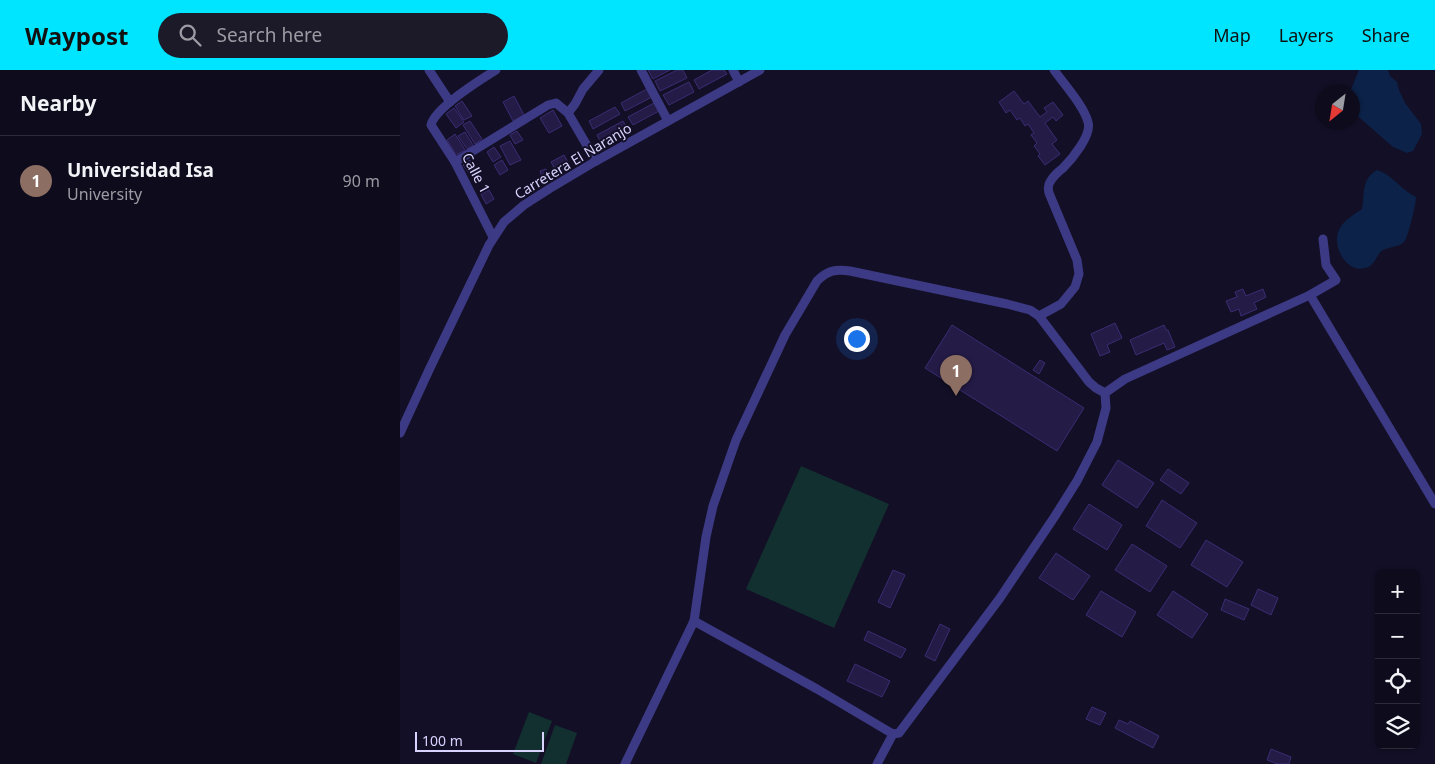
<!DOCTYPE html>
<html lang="en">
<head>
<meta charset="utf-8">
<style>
  body { margin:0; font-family:"Noto Sans",sans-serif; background:#1c1929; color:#f1f3f6 }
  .controls { position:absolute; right:15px; bottom:15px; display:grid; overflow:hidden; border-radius:8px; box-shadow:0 1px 4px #0004 }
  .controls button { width:45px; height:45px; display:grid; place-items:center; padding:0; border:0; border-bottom:1px solid #2e2b3b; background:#0e0b1c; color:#f1f3f6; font:25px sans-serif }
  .compass { position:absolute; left:915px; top:15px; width:45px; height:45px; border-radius:50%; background:#0e0b1c; box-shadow:0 1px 4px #0004; rotate:210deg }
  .scale { position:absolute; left:15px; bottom:12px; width:129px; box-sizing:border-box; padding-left:5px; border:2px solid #d9d4ff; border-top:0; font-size:14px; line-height:18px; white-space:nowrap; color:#d9d4ff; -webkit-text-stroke:4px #130f26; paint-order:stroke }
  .you { position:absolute; left:456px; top:268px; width:18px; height:18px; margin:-12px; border:4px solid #fff; border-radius:50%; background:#1a73e8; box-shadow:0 0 0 8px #1a73e833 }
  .badge { display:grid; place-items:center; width:32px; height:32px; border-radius:50%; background:#00e5ff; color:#fff; font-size:16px; font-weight:700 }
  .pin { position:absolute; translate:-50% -41px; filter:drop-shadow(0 1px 2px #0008) }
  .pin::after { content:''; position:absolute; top:26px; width:18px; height:15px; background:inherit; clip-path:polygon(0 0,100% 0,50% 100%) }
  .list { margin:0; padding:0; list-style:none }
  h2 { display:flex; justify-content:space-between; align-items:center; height:65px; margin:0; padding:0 20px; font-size:21px }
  h2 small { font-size:16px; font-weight:400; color:#9b9ba3 }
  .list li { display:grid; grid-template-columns:32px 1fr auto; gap:15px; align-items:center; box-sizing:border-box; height:90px; padding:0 20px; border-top:1px solid #2e2b3b }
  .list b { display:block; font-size:19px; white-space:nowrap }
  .list p { margin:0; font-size:16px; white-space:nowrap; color:#9b9ba3 }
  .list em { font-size:16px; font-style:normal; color:#9b9ba3 }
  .icon { flex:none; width:28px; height:28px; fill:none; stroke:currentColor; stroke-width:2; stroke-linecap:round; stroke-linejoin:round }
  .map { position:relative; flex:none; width:1035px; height:694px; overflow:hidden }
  header { display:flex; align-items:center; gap:30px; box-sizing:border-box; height:70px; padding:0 25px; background:#00e5ff; color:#111 }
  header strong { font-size:24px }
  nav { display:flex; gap:28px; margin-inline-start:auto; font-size:18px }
  .search { width:350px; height:45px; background:#1c1929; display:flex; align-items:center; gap:12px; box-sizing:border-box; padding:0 18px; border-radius:28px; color:#9b9ba3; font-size:19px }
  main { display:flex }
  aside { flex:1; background:#0e0b1c }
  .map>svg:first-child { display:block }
  .green { fill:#12302f }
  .water { fill:#0c2248 }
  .building { fill:#241b47; stroke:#3b2d73 }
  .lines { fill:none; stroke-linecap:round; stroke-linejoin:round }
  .minor { stroke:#3d3a85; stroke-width:9 }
  .labels { text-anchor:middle; stroke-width:4; stroke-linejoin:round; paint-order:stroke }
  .street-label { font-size:14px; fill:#d9d4ff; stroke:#130f26 }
</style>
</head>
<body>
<header>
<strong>Waypost</strong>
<div class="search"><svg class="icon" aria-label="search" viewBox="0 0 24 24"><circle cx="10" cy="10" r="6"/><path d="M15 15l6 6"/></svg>Search here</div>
<nav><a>Map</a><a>Layers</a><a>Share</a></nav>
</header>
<main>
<aside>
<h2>Nearby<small></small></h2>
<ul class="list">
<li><span class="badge" style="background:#8d6e63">1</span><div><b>Universidad Isa</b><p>University</p></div><em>90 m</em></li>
</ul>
</aside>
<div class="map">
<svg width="1035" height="694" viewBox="0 0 1035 694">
  <rect width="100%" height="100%" fill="#130f26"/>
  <!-- green -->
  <g class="green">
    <polygon points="401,396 489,434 434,558 346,519"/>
    <polygon points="129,642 152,651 136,693 113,684"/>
    <polygon points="155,655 177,663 166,694 141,694"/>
  </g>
  <!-- water -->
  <g class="water">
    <polygon points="959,0 988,0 990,6 997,12 999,20 1005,33 1021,54 1022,64 1013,81 1007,83 993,77 953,42 952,22 950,22"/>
    <path d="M977,100C993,105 1001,120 1016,127C1016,134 1008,168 1004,172C999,177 989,177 983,180C976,184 976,194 968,197C948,206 931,177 939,160C943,151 953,145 962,139C965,124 961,109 977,100Z"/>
  </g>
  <!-- building -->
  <g class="building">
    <polygon points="248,0 270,0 253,9"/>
    <polygon points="277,0 283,0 287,8 260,21 255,11"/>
    <polygon points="312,0 324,0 327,4 299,19 294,10"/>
    <polygon points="289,12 294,22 269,35 263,25"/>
    <polygon points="247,19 252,27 225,41 221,33"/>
    <polygon points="614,21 624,34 628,31 640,47 647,42 644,38 653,32 663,45 656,51 653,47 645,53 657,70 652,74 660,84 645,95 638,86 640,84 634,76 637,73 631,65 634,63 628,54 625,56 620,48 617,50 610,40 606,43 599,32"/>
    <polygon points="114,26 124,45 113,51 103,32"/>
    <polygon points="62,31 72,46 64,50 55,36"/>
    <polygon points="254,33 259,41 233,55 228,47"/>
    <polygon points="215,37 220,44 193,59 189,51"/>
    <polygon points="54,38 64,52 56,58 46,44"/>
    <polygon points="153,40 162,56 149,63 140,48"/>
    <polygon points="70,51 82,69 75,74 63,55"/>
    <polygon points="223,51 227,58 201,73 197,65"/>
    <polygon points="117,61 123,70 115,74 110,65"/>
    <polygon points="65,62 73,75 67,79 58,66"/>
    <polygon points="55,64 65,80 56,85 47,70"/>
    <polygon points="110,71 121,90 110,95 100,76"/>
    <polygon points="94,77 101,87 93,92 87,82"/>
    <polygon points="164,85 170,96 157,103 151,92"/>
    <polygon points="70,90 77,100 70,105 63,95"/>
    <polygon points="102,90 108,100 100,105 94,95"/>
    <polygon points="146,99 149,109 143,111 140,101"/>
    <polygon points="89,120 94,129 86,134 81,124"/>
    <polygon points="843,219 846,226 863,219 866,227 854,233 857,239 841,246 839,239 831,242 826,231 837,227 835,222"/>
    <polygon points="715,253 722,268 707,275 710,282 700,286 691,264"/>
    <polygon points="552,255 684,338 657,381 525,298"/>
    <polygon points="764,255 766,260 768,260 775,277 767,280 764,273 736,285 730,270"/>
    <polygon points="640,290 645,293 639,304 633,300"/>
    <polygon points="718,390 754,413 737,438 702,415"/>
    <polygon points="768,399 789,413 781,424 760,410"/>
    <polygon points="762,430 797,453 780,478 746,456"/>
    <polygon points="689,434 722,455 707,480 673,459"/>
    <polygon points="806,470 843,492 827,517 791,495"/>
    <polygon points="732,474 767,496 750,522 715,500"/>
    <polygon points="656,483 690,506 673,530 639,508"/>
    <polygon points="493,500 505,505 490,538 478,532"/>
    <polygon points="858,519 878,528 871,545 851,535"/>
    <polygon points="701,521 736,542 722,567 686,545"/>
    <polygon points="773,521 808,544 792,568 757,545"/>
    <polygon points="825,529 849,539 844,550 821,540"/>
    <polygon points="540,554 550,559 535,591 525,586"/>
    <polygon points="468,561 506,579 501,588 464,570"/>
    <polygon points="455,594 490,611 482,627 447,611"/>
    <polygon points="692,637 706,643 700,655 686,649"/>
    <polygon points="719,650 728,654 730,651 759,666 753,678 715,658"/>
    <polygon points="871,679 891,687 889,694 878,694 867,690"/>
  </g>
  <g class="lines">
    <!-- minor -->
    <g class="minor">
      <polyline points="29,0 50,32"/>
      <polyline points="241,0 268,51"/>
      <polyline points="333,0 339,12"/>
      <path d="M654,0C664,14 684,36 688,52C692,65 672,89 663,98C658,102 653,106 650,112C648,115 648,119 649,123L677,190L679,204L675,217L661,234L639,246L689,312L696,318L705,323"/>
      <polyline points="168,43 175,34 183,19 199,0"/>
      <polyline points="55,92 148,35 156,33 168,43 196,91"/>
      <path d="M93,167L55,92L31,55C35,38 80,10 96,0"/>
      <polyline points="910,225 936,210 926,195 923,169"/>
      <polyline points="705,323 725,309 910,225 1035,434"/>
      <polyline points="0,363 29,300 89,175 104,152 124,135 149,119 196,91 360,0"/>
      <polyline points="294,551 417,619 493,664"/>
      <path d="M225,694L294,551L306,467L313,436L336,370L385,265L417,211C428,200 436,199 450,201L607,234L630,240L639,246"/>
      <polyline points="477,694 493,664 499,663 600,528 655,446 677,411 697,372 706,338 705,323"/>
    </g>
  </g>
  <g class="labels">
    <!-- street labels -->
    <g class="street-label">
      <text transform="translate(173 91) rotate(-31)" y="5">Carretera El Naranjo</text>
      <text transform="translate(76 103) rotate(62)" y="5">Calle 1</text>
    </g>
  </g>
</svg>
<div class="controls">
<button>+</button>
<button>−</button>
<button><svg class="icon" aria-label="locate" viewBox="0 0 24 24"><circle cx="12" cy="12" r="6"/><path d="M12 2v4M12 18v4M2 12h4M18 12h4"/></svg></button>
<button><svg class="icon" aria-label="layers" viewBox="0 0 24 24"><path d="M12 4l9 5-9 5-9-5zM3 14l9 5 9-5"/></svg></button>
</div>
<svg class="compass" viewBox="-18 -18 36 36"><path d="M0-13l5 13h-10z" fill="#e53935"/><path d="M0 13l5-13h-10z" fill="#9b9ba3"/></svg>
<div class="scale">100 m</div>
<div class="you"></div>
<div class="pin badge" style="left:556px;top:326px;background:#8d6e63">1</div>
</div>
</main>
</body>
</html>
